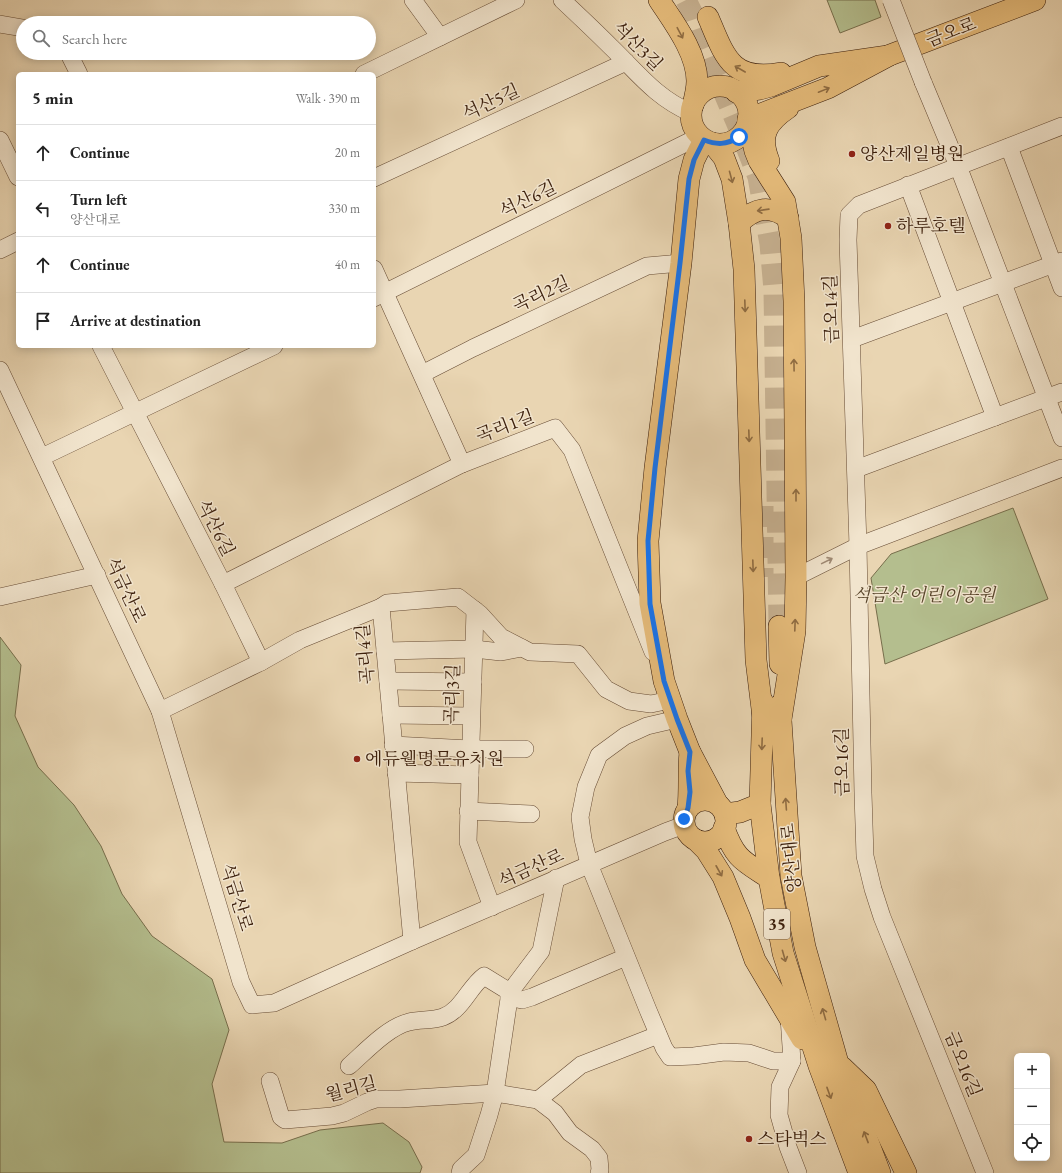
<!DOCTYPE html>
<html lang="en">
<head>
<meta charset="utf-8">
<style>
  body { margin:0; font-family:"EB Garamond","Noto Serif KR",serif; background:#f6f6f6; color:#222 }
  .controls { position:absolute; right:12px; bottom:12px; display:grid; overflow:hidden; border-radius:6px; box-shadow:0 2px 10px #0003 }
  .controls button { width:36px; height:36px; display:grid; place-items:center; padding:0; border:0; border-bottom:1px solid #e0e0e0; background:#fff; color:#222; font:20px sans-serif }
  .stop { position:absolute; width:12px; height:12px; margin:-9px; border:3px solid #1a73e8; border-radius:50%; background:#fff }
  .stop.end { background:#1a73e8; border-color:#fff; box-shadow:0 1px 4px #0008 }
  .list { margin:0; padding:0; list-style:none }
  h2 { display:flex; justify-content:space-between; align-items:center; height:52px; margin:0; padding:0 16px; font-size:17px }
  h2 small { font-size:13px; font-weight:400; color:#767676 }
  .list li { display:grid; grid-template-columns:26px 1fr auto; gap:12px; align-items:center; box-sizing:border-box; height:56px; padding:0 16px; border-top:1px solid #e0e0e0 }
  .list b { display:block; font-size:15px; white-space:nowrap }
  .list p { margin:0; font-size:13px; white-space:nowrap; color:#767676 }
  .list em { font-size:13px; font-style:normal; color:#767676 }
  .icon { flex:none; width:22px; height:22px; fill:none; stroke:currentColor; stroke-width:2; stroke-linecap:round; stroke-linejoin:round }
  .map { position:relative; flex:none; width:1062px; height:1173px; overflow:hidden }
  .search { position:absolute; background:#fff; box-shadow:0 2px 10px #0003; left:16px; top:16px; width:360px; height:44px; display:flex; align-items:center; gap:10px; box-sizing:border-box; padding:0 14px; border-radius:22px; color:#767676; font-size:15px }
  .panel { position:absolute; background:#fff; box-shadow:0 2px 10px #0003; left:16px; top:72px; width:360px; height:276px; border-radius:6px }
  .map>svg:first-child { display:block }
  .green { fill:#b4be8e; stroke:#776e4c }
  .lines { fill:none; stroke-linecap:round; stroke-linejoin:round }
  .major-tunnel { stroke:#c6b090; stroke-width:21; stroke-dasharray:21 10; stroke-linecap:butt }
  .minor-casing { stroke:#664b34; stroke-width:18 }
  .major-casing { stroke:#3a1d0a; stroke-width:22 }
  .minor { stroke:#f1e4cd; stroke-width:17 }
  .major { stroke:#e4ba79; stroke-width:21 }
  .minor-bridge-casing { stroke:#664b34; stroke-width:18; stroke-linecap:butt }
  .minor-bridge { stroke:#f1e4cd; stroke-width:17 }
  .oneway { stroke:#8f6c42 }
  .oneway2 { stroke:#9f8a75 }
  .route { stroke:#1a73e8; stroke-width:5 }
  .poi-dot { fill:#8f2418; stroke:#f1e4cd; stroke-width:1.5 }
  .labels { text-anchor:middle; stroke-width:3; stroke-linejoin:round; paint-order:stroke }
  .shield { fill:#f1e4cd; stroke:#715944; stroke-width:1 }
  .shield-label { font-size:17px; font-weight:bold; fill:#3a1d0a }
  .street-label { font-size:18px; fill:#3a1d0a; stroke:#f1e4cd }
  .poi-label { font-size:18px; fill:#3a1d0a; stroke:#f1e4cd; text-anchor:start }
  .park-label { font-size:18px; font-style:italic; fill:#58452b; stroke:#f1e4cd }
</style>
</head>
<body>
<div class="map">
<svg width="1062" height="1173" viewBox="0 0 1062 1173">
  <rect width="100%" height="100%" fill="#e9d5b2"/>
  <filter id="stains"><feTurbulence type="fractalNoise" baseFrequency=".005" numOctaves="4"/><feColorMatrix values="0 0 0 0 .2 0 0 0 0 .09 0 0 0 0 .02 0 0 0 .5 -.17"/></filter>
  <radialGradient id="worn" r=".72"><stop offset=".6" stop-color="#630" stop-opacity="0"/><stop offset="1" stop-color="#630" stop-opacity=".3"/></radialGradient>
  <!-- green -->
  <g class="green">
    <polygon points="827,0 875,0 881,17 840,33"/>
    <polygon points="1013,508 1048,599 885,664 871,578 891,554"/>
    <polygon points="0,637 21,665 15,716 38,767 74,805 101,846 122,894 152,936 212,979 229,1030 212,1084 224,1142 282,1143 320,1130 383,1123 409,1142 422,1167 420,1173 0,1173"/>
  </g>
  <g class="lines">
    <!-- major-tunnel -->
    <g class="major-tunnel">
      <polyline points="686,0 693,14 702,41 737,124 758,177 770,244 774,290 779,626"/>
      <polyline points="763,506 763,577"/>
    </g>
    <defs>
      <g id="minor">
        <polyline points="413,0 440,37"/>
        <path d="M562,0C578,15 595,31 611,47C638,73 655,97 691,113"/>
        <polyline points="0,24 23,28"/>
        <polyline points="70,53 70,56 79,74"/>
        <polyline points="364,74 516,0"/>
        <polyline points="923,82 958,166 1062,438"/>
        <polyline points="0,140 18,177"/>
        <polyline points="1009,147 1062,288"/>
        <polyline points="374,178 626,62"/>
        <polyline points="908,185 995,417"/>
        <polyline points="0,250 18,241"/>
        <polyline points="374,269 462,464"/>
        <polyline points="374,298 700,136"/>
        <polyline points="852,339 1062,261"/>
        <polyline points="101,346 223,584 261,662"/>
        <polyline points="0,370 160,711 241,982 252,1005 274,1003 412,941 665,832 684,825"/>
        <polyline points="422,374 473,348 647,266 681,263"/>
        <polyline points="42,457 274,346"/>
        <polyline points="856,469 1062,392"/>
        <polyline points="796,577 858,546 1062,468"/>
        <polyline points="223,584 462,464 555,428 572,450 653,652"/>
        <polyline points="0,597 97,575"/>
        <polyline points="381,607 412,941"/>
        <polyline points="475,610 468,842 492,907"/>
        <polyline points="385,651 474,649 501,652 522,648"/>
        <polyline points="388,681 473,682"/>
        <polyline points="160,711 261,662 300,640 381,607 387,603 458,597 480,614 501,637 530,652 578,654 606,689 629,701 651,704 670,700"/>
        <polyline points="391,715 471,716"/>
        <polyline points="677,719 647,726 625,736 599,755 586,787 580,817 583,839 589,864 648,1010 664,1048 670,1057 694,1056 724,1052 749,1053 773,1061 792,1061"/>
        <polyline points="393,745 470,749 525,749"/>
        <polyline points="396,773 470,775"/>
        <polyline points="468,811 531,814"/>
        <polyline points="509,997 522,1000 532,997 626,957"/>
        <polyline points="789,1017 792,1061 780,1087 779,1115 788,1147 798,1173"/>
        <path d="M349,1066C366,1051 388,1027 409,1022C420,1019 432,1021 443,1017C462,1010 469,987 484,976L510,992"/>
        <polyline points="270,1081 281,1117 285,1120 332,1116 344,1113 367,1102 376,1099 400,1099 495,1093 538,1100 555,1113 570,1133 592,1149 599,1158 600,1170 599,1173"/>
        <polyline points="538,1100 581,1065 658,1035"/>
        <polyline points="460,1173 461,1169 476,1155 489,1115 495,1093 510,992 541,951 556,878"/>
        <polyline points="985,1173 882,917 873,889 865,856 863,793 858,546 848,240 849,215 859,205 1062,126"/>
      </g>
      <g id="major">
        <path d="M659,0C674,23 697,53 697,81C697,89 695,97 693,105"/>
        <path d="M708,17C725,57 731,82 781,73"/>
        <polyline points="890,55 1035,0"/>
        <circle cx="720" cy="115" r="29"/>
        <polyline points="736,92 760,89 771,86 819,66 888,56 828,88 748,119"/>
        <polyline points="748,121 755,151 759,161 785,202 791,238 794,301 795,428 796,577 795,631 781,719"/>
        <polyline points="704,140 694,160 689,179 681,263 655,468 648,541 650,603 664,681 677,719 690,752 717,803"/>
        <polyline points="712,143 724,158 732,179 739,223 744,269 756,660 763,717"/>
        <path d="M769,161C759,136 766,123 788,108"/>
        <path d="M739,223C756,207 770,205 788,218"/>
        <polyline points="779,626 780,664"/>
        <polyline points="763,702 760,804 769,878 783,953 819,1066 859,1173"/>
        <polyline points="780,705 791,876 805,947 838,1063 880,1173"/>
        <circle cx="705" cy="821" r="21"/>
        <path d="M688,808C690,789 688,771 690,752"/>
        <polyline points="725,814 740,812 760,804"/>
        <path d="M724,828C735,859 743,861 769,878"/>
        <polyline points="696,840 706,850 723,877 740,918 755,960 802,1039"/>
        <polyline points="842,1067 866,1090 906,1173"/>
      </g>
    </defs>
    <!-- minor casing -->
    <use href="#minor" class="minor-casing"/>
    <!-- major casing -->
    <use href="#major" class="major-casing"/>
    <!-- minor -->
    <use href="#minor" class="minor"/>
    <!-- major -->
    <use href="#major" class="major"/>
    <defs>
      <polyline id="minor-bridge" points="891,0 923,82"/>
    </defs>
    <!-- minor-bridge casing -->
    <use href="#minor-bridge" class="minor-bridge-casing"/>
    <!-- minor-bridge -->
    <use href="#minor-bridge" class="minor-bridge"/>
  </g>
  <!-- one-way arrows -->
  <defs><path id="oneway-shaft" d="M-6 0H5M1.5-3L5.5 0L1.5 3" fill="none" stroke-width="1.6" stroke-linecap="round" stroke-linejoin="round"/></defs>
  <g class="oneway">
    <use href="#oneway-shaft" transform="translate(680 33) rotate(62)"/>
    <use href="#oneway-shaft" transform="translate(740 69) rotate(-150)"/>
    <use href="#oneway-shaft" transform="translate(824 90) rotate(-22)"/>
    <use href="#oneway-shaft" transform="translate(731 177) rotate(75)"/>
    <use href="#oneway-shaft" transform="translate(763 210) rotate(172)"/>
    <use href="#oneway-shaft" transform="translate(745 306) rotate(88)"/>
    <use href="#oneway-shaft" transform="translate(794 365) rotate(-91)"/>
    <use href="#oneway-shaft" transform="translate(749 436) rotate(88)"/>
    <use href="#oneway-shaft" transform="translate(796 495) rotate(-90)"/>
    <use href="#oneway-shaft" transform="translate(753 566) rotate(88)"/>
    <use href="#oneway-shaft" transform="translate(795 625) rotate(-88)"/>
    <use href="#oneway-shaft" transform="translate(762 744) rotate(92)"/>
    <use href="#oneway-shaft" transform="translate(786 804) rotate(-94)"/>
    <use href="#oneway-shaft" transform="translate(719 871) rotate(61)"/>
    <use href="#oneway-shaft" transform="translate(784 956) rotate(74)"/>
    <use href="#oneway-shaft" transform="translate(824 1014) rotate(-106)"/>
    <use href="#oneway-shaft" transform="translate(829 1093) rotate(70)"/>
    <use href="#oneway-shaft" transform="translate(866 1137) rotate(-111)"/>
  </g>
  <use class="oneway2" href="#oneway-shaft" transform="translate(827 561) rotate(-26)"/>
  <g class="lines">
    <!-- route -->
    <path class="route" d="M684,819L688,808L690,792L688,771L690,752L677,719L664,681L650,604L648,541L655,468L680,263L689,179L694,160L704,140C717,145 726,145 739,137"/>
  </g>
  <!-- markers -->
  <g class="poi-dot">
    <circle cx="852" cy="154" r="4"/>
    <circle cx="888" cy="226" r="4"/>
    <circle cx="357" cy="759" r="4"/>
    <circle cx="749" cy="1139" r="4"/>
  </g>
  <g class="labels">
    <!-- shield labels -->
    <rect class="shield" x="764" y="909" width="26" height="30" rx="3"/>
    <g class="shield-label">
      <text x="777" y="930">35</text>
    </g>
    <!-- street labels -->
    <g class="street-label">
      <text transform="translate(951 32) rotate(-21)" y="6">금오로</text>
      <text transform="translate(638 46) rotate(45)" y="6">석산3길</text>
      <text transform="translate(491 102) rotate(-25)" y="6">석산5길</text>
      <text transform="translate(528 199) rotate(-26)" y="6">석산6길</text>
      <text transform="translate(541 294) rotate(-25)" y="6">곡리2길</text>
      <text transform="translate(831 309) rotate(-92)" y="6">금오14길</text>
      <text transform="translate(505 426) rotate(-21)" y="6">곡리1길</text>
      <text transform="translate(216 528) rotate(63)" y="6">석산6길</text>
      <text transform="translate(126 590) rotate(65)" y="6">석금산로</text>
      <text transform="translate(365 654) rotate(-95)" y="6">곡리4길</text>
      <text transform="translate(452 694) rotate(-88)" y="6">곡리3길</text>
      <text transform="translate(842 762) rotate(-91)" y="6">금오16길</text>
      <text transform="translate(791 858) rotate(-96)" y="6">양산대로</text>
      <text transform="translate(531 868) rotate(-24)" y="6">석금산로</text>
      <text transform="translate(237 897) rotate(73)" y="6">석금산로</text>
      <text transform="translate(963 1064) rotate(68)" y="6">금오16길</text>
      <text transform="translate(351 1089) rotate(-15)" y="6">월리길</text>
    </g>
    <!-- poi labels -->
    <g class="poi-label">
      <text x="860" y="160">양산제일병원</text>
      <text x="896" y="232">하루호텔</text>
      <text x="365" y="765">에듀웰명문유치원</text>
      <text x="757" y="1145">스타벅스</text>
    </g>
    <!-- park labels -->
    <g class="park-label">
      <text x="924" y="601">석금산 어린이공원</text>
    </g>
  </g>
  <rect width="100%" height="100%" filter="url(#stains)"/>
  <rect width="100%" height="100%" fill="url(#worn)"/>
</svg>
<div class="controls">
<button>+</button>
<button>−</button>
<button><svg class="icon" aria-label="locate" viewBox="0 0 24 24"><circle cx="12" cy="12" r="6"/><path d="M12 2v4M12 18v4M2 12h4M18 12h4"/></svg></button>
</div>
<div class="stop" style="left:739px;top:137px"></div>
<div class="stop end" style="left:684px;top:819px"></div>
<div class="search"><svg class="icon" aria-label="search" viewBox="0 0 24 24"><circle cx="10" cy="10" r="6"/><path d="M15 15l6 6"/></svg>Search here</div>
<section class="panel">
<h2>5 min<small>Walk · 390 m</small></h2>
<ul class="list">
<li><svg class="icon" aria-label="ahead" viewBox="0 0 24 24"><path d="M12 20V5M6 11l6-6 6 6"/></svg><div><b>Continue</b></div><em>20 m</em></li>
<li><svg class="icon" aria-label="left" viewBox="0 0 24 24"><path d="M17 20v-9H6M10 6l-5 5 5 5"/></svg><div><b>Turn left</b><p>양산대로</p></div><em>330 m</em></li>
<li><svg class="icon" aria-label="ahead" viewBox="0 0 24 24"><path d="M12 20V5M6 11l6-6 6 6"/></svg><div><b>Continue</b></div><em>40 m</em></li>
<li><svg class="icon" aria-label="arrive" viewBox="0 0 24 24"><path d="M6 21V4h12l-3 4 3 4H6"/></svg><div><b>Arrive at destination</b></div></li>
</ul>
</section>
</div>
</body>
</html>
